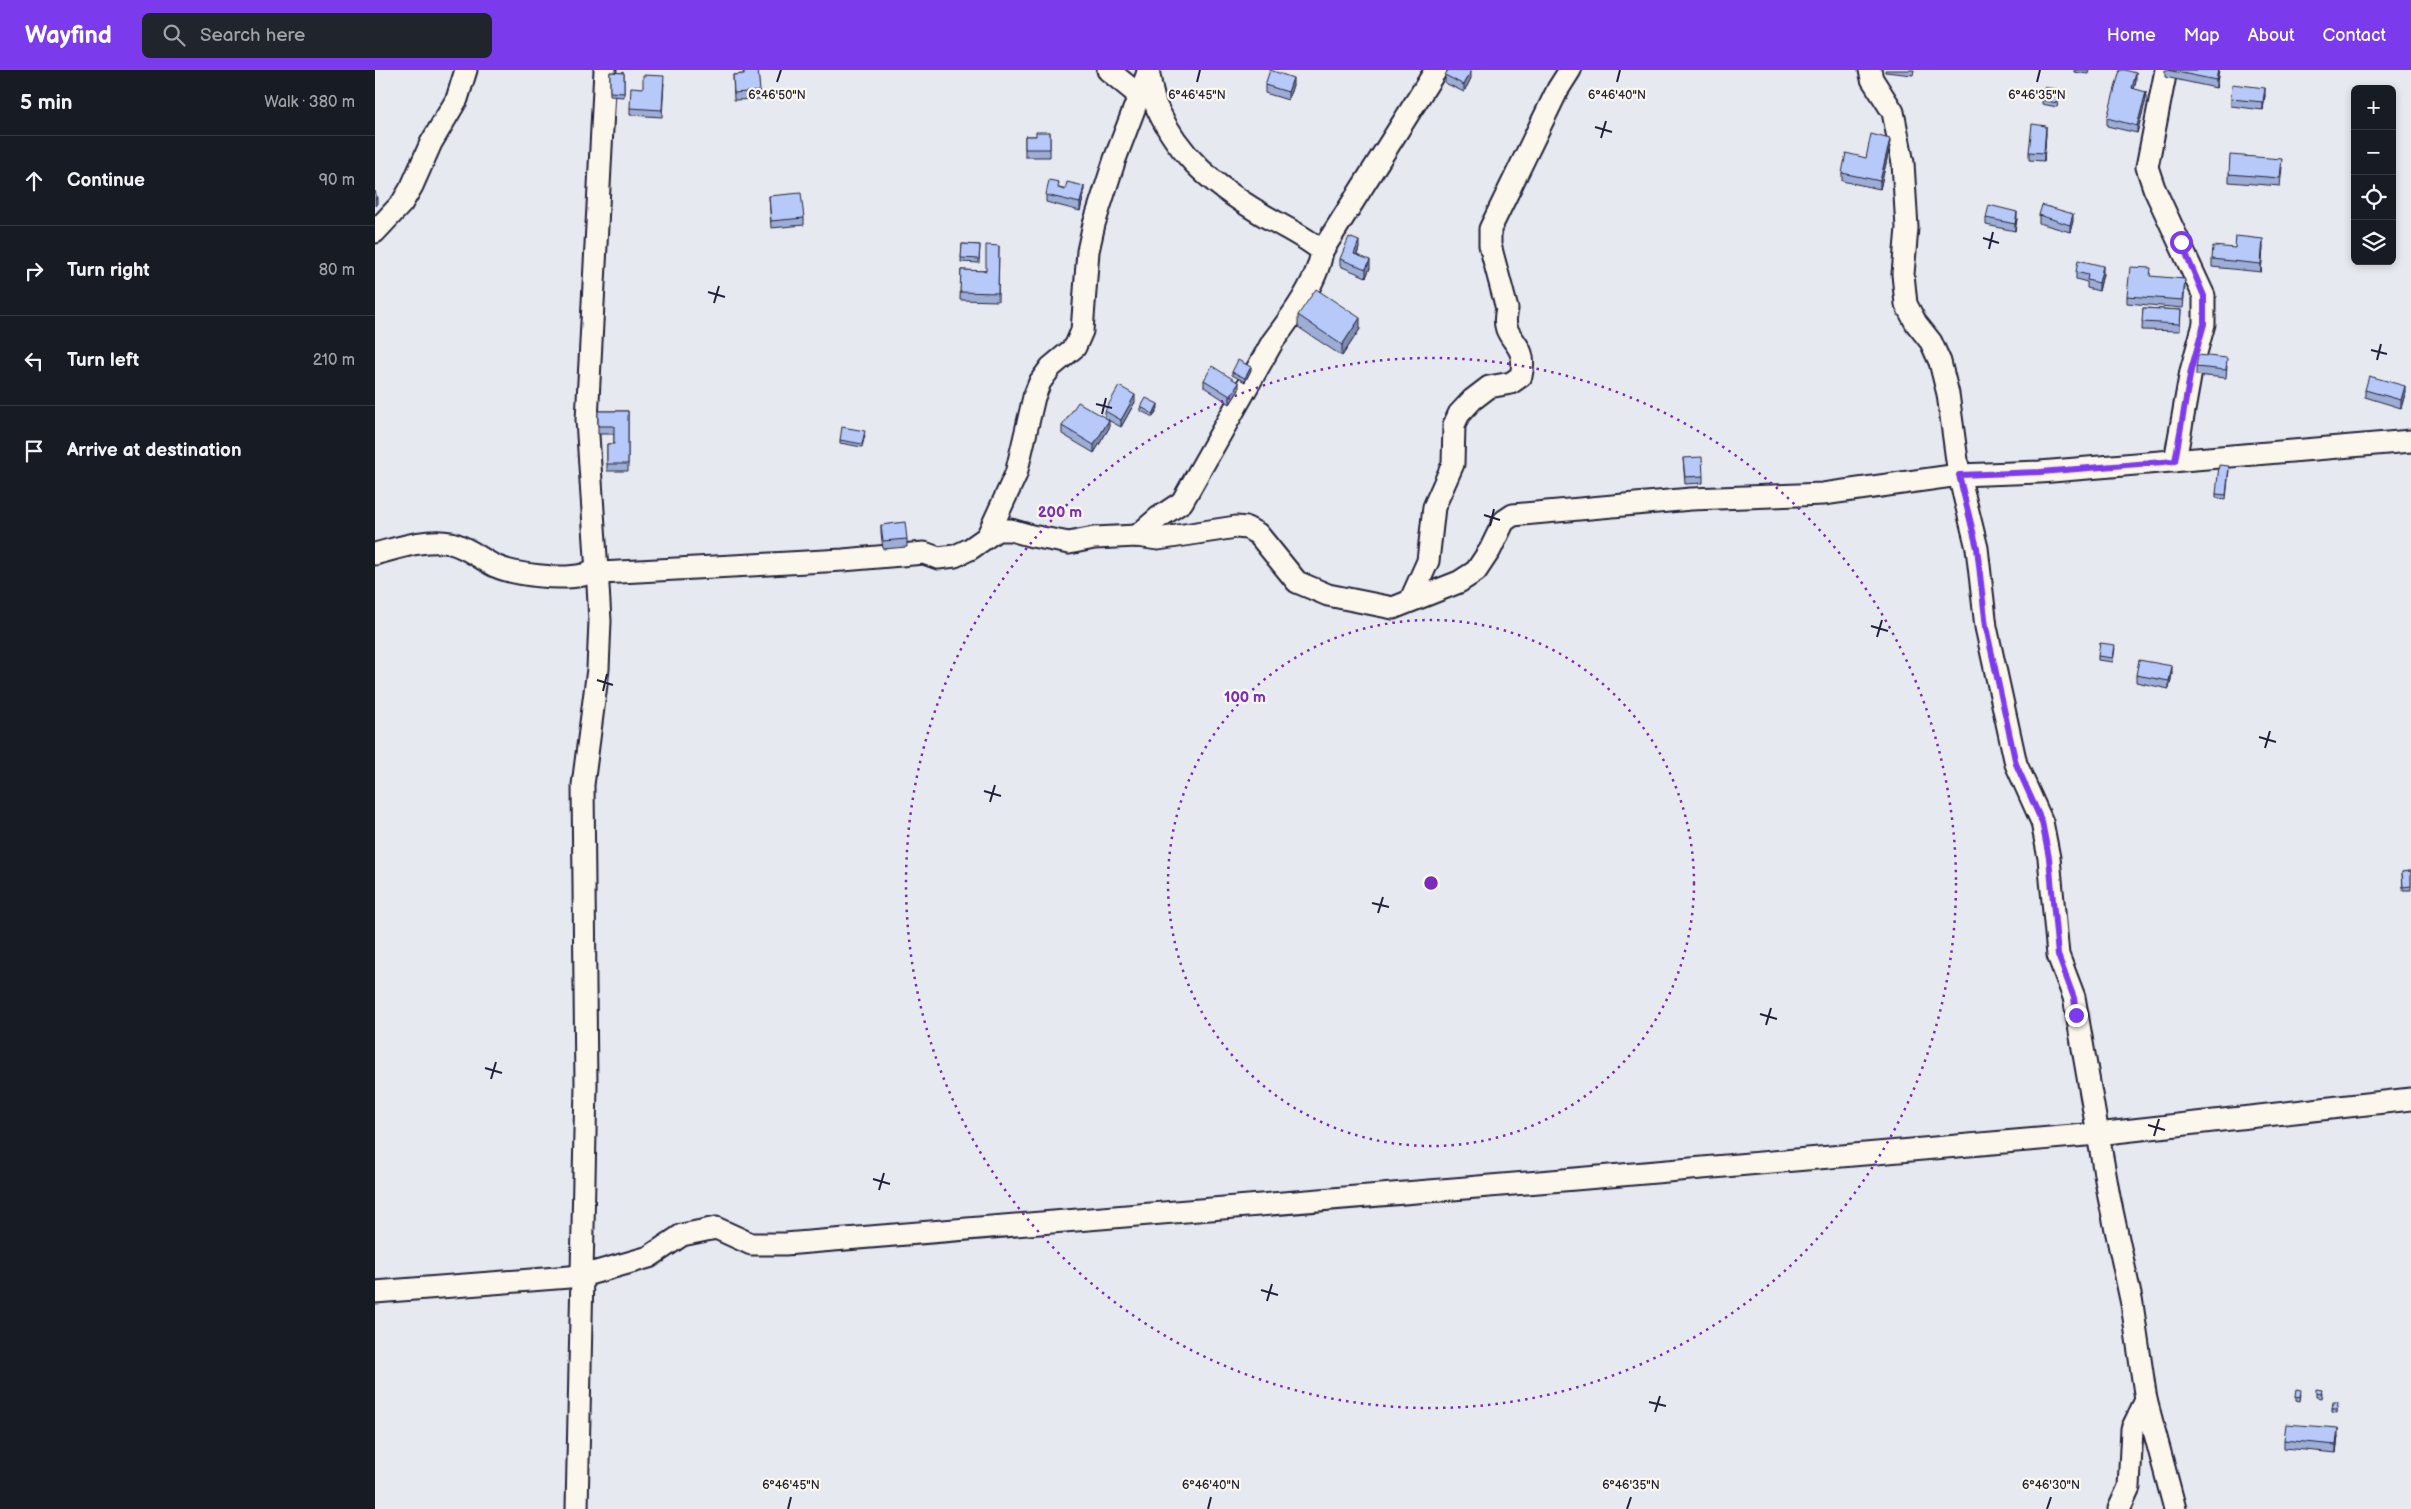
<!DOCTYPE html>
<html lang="en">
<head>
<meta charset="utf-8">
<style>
  body { margin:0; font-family:"Balsamiq Sans",sans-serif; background:#20242c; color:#f1f3f6 }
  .controls { position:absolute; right:15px; top:15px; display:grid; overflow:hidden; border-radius:8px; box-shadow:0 2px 8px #0003 }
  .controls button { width:45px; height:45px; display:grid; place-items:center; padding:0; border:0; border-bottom:1px solid #363941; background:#171b24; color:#f1f3f6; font:25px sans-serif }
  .stop { position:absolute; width:15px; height:15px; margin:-11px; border:4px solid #7c3aed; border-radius:50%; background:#fff }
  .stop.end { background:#7c3aed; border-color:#fff; box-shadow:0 1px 5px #0008 }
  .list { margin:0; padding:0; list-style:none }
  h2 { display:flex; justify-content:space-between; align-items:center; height:65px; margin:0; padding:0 20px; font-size:21px }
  h2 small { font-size:16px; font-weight:400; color:#9ea1a6 }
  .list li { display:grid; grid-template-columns:32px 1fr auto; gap:15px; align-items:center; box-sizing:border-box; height:90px; padding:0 20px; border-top:1px solid #363941 }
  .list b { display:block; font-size:19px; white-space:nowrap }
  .list em { font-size:16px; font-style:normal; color:#9ea1a6 }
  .icon { flex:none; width:28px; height:28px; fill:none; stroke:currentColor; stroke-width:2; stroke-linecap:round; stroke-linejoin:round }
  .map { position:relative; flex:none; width:2036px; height:1439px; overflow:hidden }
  header { display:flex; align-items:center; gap:30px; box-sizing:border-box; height:70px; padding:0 25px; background:#7c3aed; color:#fff }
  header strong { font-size:24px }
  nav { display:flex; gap:28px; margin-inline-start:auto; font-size:18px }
  .search { width:350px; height:45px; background:#20242c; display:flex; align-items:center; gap:12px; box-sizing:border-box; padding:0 18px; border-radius:8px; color:#9ea1a6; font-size:19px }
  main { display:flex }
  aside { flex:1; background:#171b24 }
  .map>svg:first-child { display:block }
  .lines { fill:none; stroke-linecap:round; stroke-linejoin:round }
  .street-casing { stroke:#22223b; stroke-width:25 }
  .street { stroke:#fbf7ec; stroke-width:21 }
  .wall { fill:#9dadd5; stroke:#22223b }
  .shaded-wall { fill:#7f8dae; stroke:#22223b }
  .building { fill:#b6c9f8; stroke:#22223b }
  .route { stroke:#7c3aed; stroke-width:6 }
  .ticks { fill:none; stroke:#22223b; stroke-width:2 }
  .ring { fill:none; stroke:#7b2cbf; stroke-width:2.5; stroke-dasharray:2.5 5 }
  .ticks-label { font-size:12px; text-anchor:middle; fill:#22223b; stroke:#fbf7ec; stroke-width:4.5; stroke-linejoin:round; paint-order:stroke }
  .centre { fill:#7b2cbf; stroke:#fbf7ec; stroke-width:2.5 }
  .ring-label { font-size:15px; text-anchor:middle; font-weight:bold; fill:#7b2cbf; stroke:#fbf7ec; stroke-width:4.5; stroke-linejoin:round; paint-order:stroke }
</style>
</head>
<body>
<header>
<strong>Wayfind</strong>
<div class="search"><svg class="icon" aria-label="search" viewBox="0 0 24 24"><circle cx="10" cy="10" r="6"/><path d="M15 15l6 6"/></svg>Search here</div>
<nav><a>Home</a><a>Map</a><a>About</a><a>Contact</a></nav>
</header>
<main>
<aside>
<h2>5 min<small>Walk · 380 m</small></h2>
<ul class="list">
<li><svg class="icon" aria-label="ahead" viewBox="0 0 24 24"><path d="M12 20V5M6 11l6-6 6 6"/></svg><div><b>Continue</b></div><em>90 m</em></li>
<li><svg class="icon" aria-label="right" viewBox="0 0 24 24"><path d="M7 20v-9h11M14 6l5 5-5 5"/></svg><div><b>Turn right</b></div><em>80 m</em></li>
<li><svg class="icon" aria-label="left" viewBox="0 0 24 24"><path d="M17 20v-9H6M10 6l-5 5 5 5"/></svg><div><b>Turn left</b></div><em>210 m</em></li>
<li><svg class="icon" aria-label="arrive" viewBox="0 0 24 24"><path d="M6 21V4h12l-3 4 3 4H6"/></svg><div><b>Arrive at destination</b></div></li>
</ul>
</aside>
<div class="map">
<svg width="2036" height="1439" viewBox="0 0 2036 1439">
  <rect width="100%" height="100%" fill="#e6e9f0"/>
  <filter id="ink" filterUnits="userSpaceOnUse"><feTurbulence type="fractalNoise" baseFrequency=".02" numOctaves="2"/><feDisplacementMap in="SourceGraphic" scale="10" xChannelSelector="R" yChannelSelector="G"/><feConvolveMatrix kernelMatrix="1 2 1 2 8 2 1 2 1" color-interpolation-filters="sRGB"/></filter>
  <g filter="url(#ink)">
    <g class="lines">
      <defs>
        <g id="street">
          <polyline points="230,0 212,350 221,487 222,498 226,503 468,490 549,483 563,488 580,486 595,479 622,460 636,460 657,466 694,473 719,468 762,466 783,469 861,457 872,458 883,464 922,512 953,525 1018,538 1084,512 1101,501 1115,480 1129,451 1138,445 1316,429 1448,424 1584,405 1665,402 2036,371"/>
          <polyline points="733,0 765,26"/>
          <polyline points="1495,0 1497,9 1518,42 1528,93 1532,158 1528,204 1531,234 1541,253 1556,272 1565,292 1573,324 1584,405 1602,478 1611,557 1641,694 1667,752 1674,788 1683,885 1699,927 1734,1127 1757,1234 1771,1330 1800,1439"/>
          <polyline points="1791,0 1772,97 1779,118 1829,226 1829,254 1816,301 1800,391"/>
          <polyline points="0,162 27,133 37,116 56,73 82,29 91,0"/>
          <polyline points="947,181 1061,0"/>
          <polyline points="613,465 641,404 659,327 665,312 676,297 700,277 707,261 713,181 719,154 740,89 774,0"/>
          <path d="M762,466L783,448L807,432L898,271C917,246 943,211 947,181C928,165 906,156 885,143C839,115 805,88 782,38C777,28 776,13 773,1"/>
          <path d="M0,484C23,478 51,468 76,473C92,477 106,489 120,496C140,505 186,510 208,505C212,504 217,500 222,498L225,551L223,599L208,715L211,1015L202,1439"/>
          <path d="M1036,529L1053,491L1059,437L1078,394L1079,355L1084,344L1097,330L1114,317L1136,313L1146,306C1155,268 1123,273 1132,239L1115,175V159L1183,19L1195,0"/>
          <polyline points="0,1222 207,1206 274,1187 307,1165 341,1158 376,1174 410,1174 1200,1109 1722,1064 2036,1029"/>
          <polyline points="1744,1439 1754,1417 1757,1359 1771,1330"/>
        </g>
      </defs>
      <!-- street casing -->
      <use href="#street" class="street-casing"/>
      <!-- street -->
      <use href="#street" class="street"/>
    </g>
    <!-- wall -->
    <g class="wall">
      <polygon points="368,0 383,0 385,29 359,30 358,5 369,4"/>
      <polygon points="1510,0 1539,0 1538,5 1510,2"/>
      <polygon points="1699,0 1714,0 1713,4 1699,2"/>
      <polygon points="1790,0 1844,0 1841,18 1790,7"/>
      <polygon points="235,2 249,3 249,27 235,26"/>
      <polygon points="1070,5 1096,8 1089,22 1070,13"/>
      <polygon points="1761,11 1759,19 1771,29 1762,63 1732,56 1732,48"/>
      <polygon points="289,13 287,47 255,45 255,38 268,18"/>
      <polygon points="890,15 918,15 913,30 890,23"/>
      <polygon points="1685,24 1682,37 1667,34 1667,30"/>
      <polygon points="1890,25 1888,40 1856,36 1856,29"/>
      <polygon points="675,62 675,87 650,87 650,66 661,66"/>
      <polygon points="1671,63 1669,91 1654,90 1654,82"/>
      <polygon points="1515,76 1505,119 1467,111 1467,103 1491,88"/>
      <polygon points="1907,97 1905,116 1854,112 1854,104"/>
      <polygon points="684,118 709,124 705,141 671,132 671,125"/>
      <polygon points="394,126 429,148 429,155 396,158"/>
      <polygon points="1664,145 1698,151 1695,162 1664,153"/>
      <polygon points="1611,148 1642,149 1640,161 1611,155"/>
      <polygon points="587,174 605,175 604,193 586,192"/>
      <polygon points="624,176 623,231 585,230 586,200 611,201"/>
      <polygon points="1888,177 1886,202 1837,197 1837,189 1860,178"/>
      <polygon points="984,178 982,185 995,198 991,207 965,196 965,189"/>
      <polygon points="1701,202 1728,204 1724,221 1712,218 1712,212 1701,209"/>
      <polygon points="1810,217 1808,238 1752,233 1752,226"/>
      <polygon points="1768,238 1806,240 1805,261 1767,260"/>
      <polygon points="923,245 985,259 967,286 923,257"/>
      <polygon points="1852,296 1851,308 1821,305 1821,297"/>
      <polygon points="876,300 870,312 857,305 857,302"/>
      <polygon points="829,310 864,320 855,334 829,317"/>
      <polygon points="1990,320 2030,324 2026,338 1990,327"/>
      <polygon points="760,332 746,357 733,350 734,358 719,383 687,364 687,356 730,348 730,341"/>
      <polygon points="766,337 783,338 778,347 766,341"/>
      <polygon points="223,341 253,341 253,401 232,401 232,374 239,374 239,364 223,364"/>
      <polygon points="490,365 487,377 465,373 465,370"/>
      <polygon points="1308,388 1328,406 1328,413 1310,414"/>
      <polygon points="1854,400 1851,429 1841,428 1841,424"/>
      <polygon points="506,455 532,469 532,477 508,479 506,463"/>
      <polygon points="1740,578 1738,592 1723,590 1723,586"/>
      <polygon points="1797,604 1794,619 1761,612 1761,605"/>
      <polygon points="2036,801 2036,820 2028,820 2027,802"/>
      <polygon points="1941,1323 1947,1323 1946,1328 1941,1327"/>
      <polygon points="1926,1324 1925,1331 1921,1330 1921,1326"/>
      <polygon points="1963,1336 1962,1343 1957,1342 1957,1339"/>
      <polygon points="1963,1366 1961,1383 1909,1378 1909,1370"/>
    </g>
    <!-- shaded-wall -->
    <g class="shaded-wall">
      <polygon points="1843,0 1844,0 1841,18 1841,10"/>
      <polygon points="1096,1 1096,8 1089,22 1089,15"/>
      <polygon points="1761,3 1761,11 1757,26 1757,18"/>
      <polygon points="918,8 918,15 913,30 913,22"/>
      <polygon points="1890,18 1890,25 1888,40 1888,32"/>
      <polygon points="1771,22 1771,29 1762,63 1762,56"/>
      <polygon points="1671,56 1671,63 1669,91 1669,83"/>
      <polygon points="1515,69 1515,76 1505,119 1505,111"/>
      <polygon points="709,116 709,124 705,141 705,133"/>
      <polygon points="2,128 2,135 0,136 0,129"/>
      <polygon points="1642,142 1642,149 1640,161 1640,154"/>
      <polygon points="1698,144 1698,151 1695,162 1695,155"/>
      <polygon points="1888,169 1888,177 1886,202 1886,194"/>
      <polygon points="984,171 984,178 979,192 979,184"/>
      <polygon points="995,190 995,198 991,207 991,199"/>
      <polygon points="1728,196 1728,204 1724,221 1724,213"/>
      <polygon points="985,248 985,259 967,286 967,275"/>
      <polygon points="876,297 876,300 870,312 870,308"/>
      <polygon points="864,313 864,320 855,334 855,326"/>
      <polygon points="2030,316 2030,324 2026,338 2026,330"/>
      <polygon points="760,325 760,332 746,357 746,350"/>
      <polygon points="783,334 783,338 778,347 778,344"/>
      <polygon points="734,350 734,358 719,383 719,375"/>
      <polygon points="1797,596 1797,604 1794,619 1794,611"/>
      <polygon points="1963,1358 1963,1366 1961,1383 1961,1375"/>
    </g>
    <!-- building -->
    <g class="building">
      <polygon points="369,0 383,0 385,21 359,23 358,5 369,4"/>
      <polygon points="895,0 918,8 913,22 890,15"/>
      <polygon points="1073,0 1095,0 1096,1 1089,15 1070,5"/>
      <polygon points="1745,0 1750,0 1761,3 1757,18 1771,22 1762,56 1732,48"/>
      <polygon points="1792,0 1843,0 1841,10"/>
      <polygon points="235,2 249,3 249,23 235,22"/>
      <polygon points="268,5 289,6 287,40 255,38 256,17 268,18"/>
      <polygon points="1857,14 1890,18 1888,32 1856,29"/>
      <polygon points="1669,17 1685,20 1682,33 1667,30"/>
      <polygon points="1657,54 1671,56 1669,83 1654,82"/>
      <polygon points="661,62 675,62 675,79 650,79 650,66 661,66"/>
      <polygon points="1496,64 1515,69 1505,111 1467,103 1471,83 1491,88"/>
      <polygon points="1855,85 1907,89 1905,108 1854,104"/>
      <polygon points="674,110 684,112 683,118 690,120 692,112 709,116 705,133 671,125"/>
      <polygon points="0,121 2,128 0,129"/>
      <polygon points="426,123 429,148 396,151 394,126"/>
      <polygon points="1614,135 1642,142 1640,154 1611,148"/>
      <polygon points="1667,135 1698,144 1695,155 1664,145"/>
      <polygon points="1861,166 1888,169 1886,194 1837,189 1838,176 1860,178"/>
      <polygon points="974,167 984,171 979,184 995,190 991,199 965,189"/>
      <polygon points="587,174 605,175 604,189 586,188"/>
      <polygon points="611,175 624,176 623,223 585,222 586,200 611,201"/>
      <polygon points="1703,190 1728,196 1724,213 1712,210 1713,205 1701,202"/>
      <polygon points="1755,197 1776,198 1775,206 1810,209 1808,230 1752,226"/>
      <polygon points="941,219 985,248 967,275 923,245"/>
      <polygon points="1768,238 1806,240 1805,254 1767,252"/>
      <polygon points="1823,285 1852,288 1851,300 1821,297"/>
      <polygon points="863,290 876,297 870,308 857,302"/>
      <polygon points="837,296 864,313 855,326 829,310"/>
      <polygon points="1994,306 2030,316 2026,330 1990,320"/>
      <polygon points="744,316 760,325 746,350 730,341"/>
      <polygon points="771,328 783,334 778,344 766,337"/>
      <polygon points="703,332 734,350 719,375 687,356"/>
      <polygon points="223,341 253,341 253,394 232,394 232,374 239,374 239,356 223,356"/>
      <polygon points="467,357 490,361 487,374 465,370"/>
      <polygon points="1327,387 1328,406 1310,407 1308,388"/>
      <polygon points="1844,395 1854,396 1851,425 1841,424"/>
      <polygon points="530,452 532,469 508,471 506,455"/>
      <polygon points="1725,573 1740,575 1738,588 1723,586"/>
      <polygon points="1764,590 1797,596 1794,611 1761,605"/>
      <polygon points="2036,801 2036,816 2028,817 2027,802"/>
      <polygon points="1922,1319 1926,1320 1925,1327 1921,1326"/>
      <polygon points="1941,1319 1947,1320 1946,1324 1941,1323"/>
      <polygon points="1958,1332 1963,1332 1962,1339 1957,1339"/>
      <polygon points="1911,1354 1963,1358 1961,1375 1909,1370"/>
    </g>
  </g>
  <g class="lines" filter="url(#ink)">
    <!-- route -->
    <polyline class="route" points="1701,945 1699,928 1683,885 1674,788 1667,752 1641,694 1611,557 1602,478 1584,405 1665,402 1800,391 1816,300 1829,254 1829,226 1806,172"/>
  </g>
  <!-- ticks -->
  <path class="ticks" d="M402,12L406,0M822,12L825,0M1242,12L1245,0M1662,12L1665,0M1220,57L1237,62M1226,68L1231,51M1608,168L1624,173M1614,179L1618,162M333,222L350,227M339,233L344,216M1996,280L2012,284M2002,290L2006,274M721,334L737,338M727,344L731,328M1109,445L1125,450M1115,456L1119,439M1496,556L1513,561M1502,567L1507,550M222,610L238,615M228,621L232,604M1884,667L1901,672M1890,678L1895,661M609,721L626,726M615,732L620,715M997,833L1014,837M1003,843L1008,827M1385,944L1402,949M1391,955L1396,938M110,998L127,1003M116,1009L121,992M1773,1055L1790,1060M1779,1066L1784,1049M498,1109L515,1114M504,1120L509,1103M886,1220L903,1225M892,1231L897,1214M1274,1332L1291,1336M1280,1342L1285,1326M413,1439L416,1427M833,1439L836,1427M1252,1439L1256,1427M1672,1439L1676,1427"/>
  <!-- distance rings -->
  <g class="ring">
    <circle cx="1056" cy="813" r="263"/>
    <circle cx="1056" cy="813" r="525"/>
  </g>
  <g class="ticks-label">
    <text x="402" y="29">6°46'50"N</text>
    <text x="822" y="29">6°46'45"N</text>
    <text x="1242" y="29">6°46'40"N</text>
    <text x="1662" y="29">6°46'35"N</text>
    <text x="416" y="1419">6°46'45"N</text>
    <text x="836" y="1419">6°46'40"N</text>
    <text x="1256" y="1419">6°46'35"N</text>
    <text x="1676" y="1419">6°46'30"N</text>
  </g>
  <circle cx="1056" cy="813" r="8" class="centre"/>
  <g class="ring-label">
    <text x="685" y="447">200 m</text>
    <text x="870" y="632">100 m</text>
  </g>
</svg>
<div class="controls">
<button>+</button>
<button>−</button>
<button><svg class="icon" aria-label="locate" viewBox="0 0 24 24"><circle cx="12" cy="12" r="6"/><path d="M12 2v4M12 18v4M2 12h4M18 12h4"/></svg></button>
<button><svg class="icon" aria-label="layers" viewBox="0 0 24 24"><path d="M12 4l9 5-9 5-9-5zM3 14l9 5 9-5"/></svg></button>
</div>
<div class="stop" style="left:1806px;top:172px"></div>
<div class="stop end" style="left:1701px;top:945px"></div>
</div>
</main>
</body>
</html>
